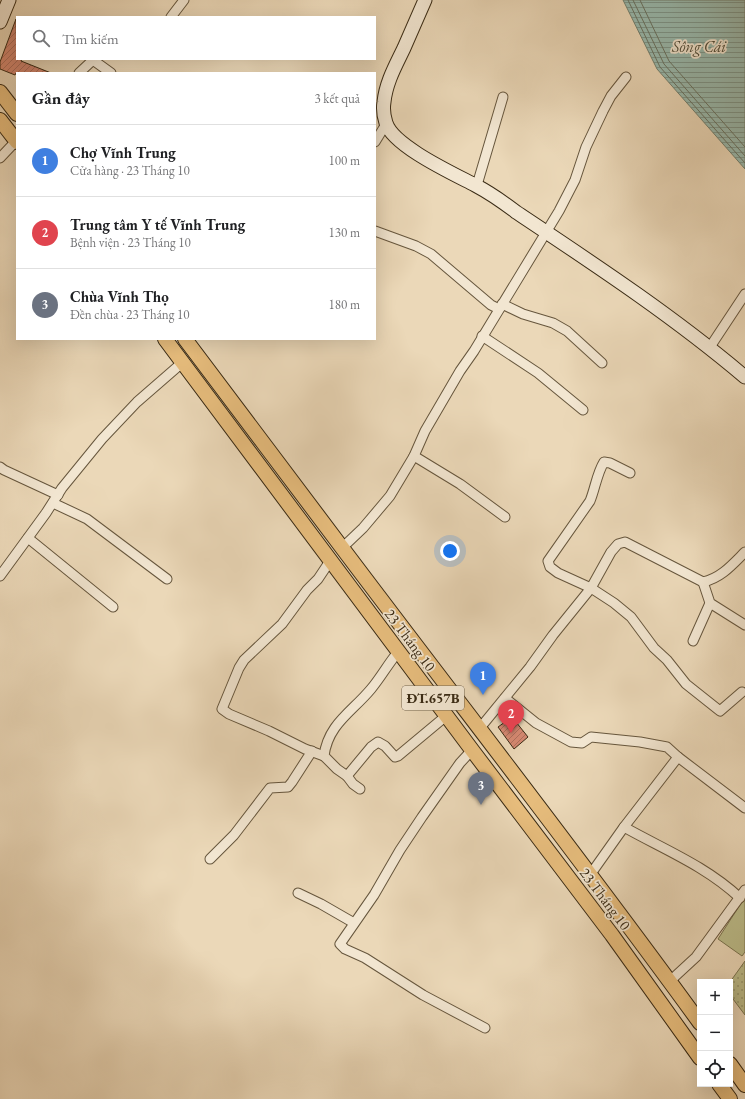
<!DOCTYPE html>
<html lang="vi">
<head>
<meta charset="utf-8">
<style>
  body { margin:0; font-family:"EB Garamond",serif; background:#f6f6f6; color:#202124 }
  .controls { position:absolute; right:12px; bottom:12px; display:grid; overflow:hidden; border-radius:0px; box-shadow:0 4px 16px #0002 }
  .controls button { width:36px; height:36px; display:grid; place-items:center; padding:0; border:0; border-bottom:1px solid #e0e0e0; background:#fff; color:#202124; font:20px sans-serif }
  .you { position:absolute; left:450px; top:551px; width:14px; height:14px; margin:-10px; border:3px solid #fff; border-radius:50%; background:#1a73e8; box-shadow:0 0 0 6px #1a73e833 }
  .badge { display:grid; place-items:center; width:26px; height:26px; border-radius:50%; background:#8f2418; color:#fff; font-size:13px; font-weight:700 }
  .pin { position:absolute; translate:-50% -33px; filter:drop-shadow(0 1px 2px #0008) }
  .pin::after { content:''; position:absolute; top:21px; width:14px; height:12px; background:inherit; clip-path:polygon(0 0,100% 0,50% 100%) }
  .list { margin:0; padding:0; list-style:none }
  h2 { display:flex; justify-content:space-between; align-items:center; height:52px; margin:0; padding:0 16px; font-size:17px }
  h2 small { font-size:13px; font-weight:400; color:#757577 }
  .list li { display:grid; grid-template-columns:26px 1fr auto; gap:12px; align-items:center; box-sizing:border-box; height:72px; padding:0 16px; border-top:1px solid #e0e0e0 }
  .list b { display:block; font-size:15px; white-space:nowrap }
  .list p { margin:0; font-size:13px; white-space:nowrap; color:#757577 }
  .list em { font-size:13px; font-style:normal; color:#757577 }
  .icon { flex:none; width:22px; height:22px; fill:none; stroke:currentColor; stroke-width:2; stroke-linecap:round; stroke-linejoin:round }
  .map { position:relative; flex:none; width:745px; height:1099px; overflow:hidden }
  .search { position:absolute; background:#fff; box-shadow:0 4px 16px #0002; left:16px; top:16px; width:360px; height:44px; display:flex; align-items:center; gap:10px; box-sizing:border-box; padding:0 14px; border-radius:0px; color:#757577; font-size:15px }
  .panel { position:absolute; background:#fff; box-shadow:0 4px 16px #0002; left:16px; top:72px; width:360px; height:268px; border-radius:0px }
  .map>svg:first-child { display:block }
  .grass { fill:url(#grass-dots); stroke:#7a7450 }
  .park { fill:#bcbd8b; stroke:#7a7450 }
  .water { fill:url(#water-rules); stroke:#728071 }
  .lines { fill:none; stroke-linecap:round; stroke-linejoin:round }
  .shore { stroke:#687262; stroke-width:1 }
  .building { fill:url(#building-hatch); stroke:#392a14 }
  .street-casing { stroke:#66563d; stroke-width:11 }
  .secondary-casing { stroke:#392a14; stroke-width:15 }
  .primary-casing { stroke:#392a14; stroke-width:16 }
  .street { stroke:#f2e6d1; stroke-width:9 }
  .secondary { stroke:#f2e6d1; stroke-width:13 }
  .primary { stroke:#e6bc7c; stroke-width:14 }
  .labels { text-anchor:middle; stroke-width:3.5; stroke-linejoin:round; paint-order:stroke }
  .shield { fill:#f2e6d1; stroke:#70624d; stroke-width:1 }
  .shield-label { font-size:14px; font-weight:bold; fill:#392a14 }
  .street-label { font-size:15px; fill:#392a14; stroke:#f2e6d1 }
  .water-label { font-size:16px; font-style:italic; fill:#514e3b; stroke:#f2e6d1 }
</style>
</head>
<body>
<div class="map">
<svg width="745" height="1099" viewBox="0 0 745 1099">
  <defs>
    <pattern id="grass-dots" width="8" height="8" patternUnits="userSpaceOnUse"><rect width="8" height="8" fill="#bcbd8b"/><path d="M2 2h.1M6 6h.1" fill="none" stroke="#9a9a70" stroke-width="1.8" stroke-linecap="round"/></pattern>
    <pattern id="water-rules" width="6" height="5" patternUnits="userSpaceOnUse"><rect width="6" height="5" fill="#98baaf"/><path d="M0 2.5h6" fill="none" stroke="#7d978d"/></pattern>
    <pattern id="building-hatch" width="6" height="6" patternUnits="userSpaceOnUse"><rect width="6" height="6" fill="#d58871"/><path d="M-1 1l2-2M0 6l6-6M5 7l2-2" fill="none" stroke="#ae6f5c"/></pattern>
  </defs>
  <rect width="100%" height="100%" fill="#ebd8b8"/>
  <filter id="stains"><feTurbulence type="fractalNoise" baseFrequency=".005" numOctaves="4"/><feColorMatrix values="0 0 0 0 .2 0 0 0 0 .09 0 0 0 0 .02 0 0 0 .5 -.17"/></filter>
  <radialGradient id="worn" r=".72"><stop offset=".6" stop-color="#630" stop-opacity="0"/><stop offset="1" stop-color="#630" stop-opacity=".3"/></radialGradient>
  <!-- grass -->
  <polygon class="grass" points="745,961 745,1015 730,995 730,982"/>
  <!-- park -->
  <polygon class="park" points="745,897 745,952 742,956 718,939"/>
  <!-- water -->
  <polygon class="water" points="623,0 745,0 745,169 657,69"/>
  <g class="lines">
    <!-- shore -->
    <g class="shore">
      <polyline points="628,0 660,67 745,163"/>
      <polyline points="633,0 664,64 745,156"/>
      <polyline points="640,0 669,61 745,147"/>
    </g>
  </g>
  <!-- building -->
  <g class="building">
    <polygon points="16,19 17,59 22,59 21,61 51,73 16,73 15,75 0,69 0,62"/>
    <polygon points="512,717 528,737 514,749 498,727"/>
  </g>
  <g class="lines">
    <defs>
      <g id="street">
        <polyline points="171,17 184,0"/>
        <polyline points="93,60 111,73"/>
        <polyline points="79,73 94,59"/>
        <polyline points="375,142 386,124"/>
        <polyline points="0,158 16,141"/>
        <polyline points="477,185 503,97"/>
        <polyline points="375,231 416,246 431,254 491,305 499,309"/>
        <polyline points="502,304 523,314 553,323 567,331 602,363"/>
        <polyline points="482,336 538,373 583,410"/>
        <polyline points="710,347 745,294"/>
        <polyline points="414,456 460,484 505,517"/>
        <polyline points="0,467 4,470 58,495"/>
        <path d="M630,473L610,463L604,462C597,473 595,489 590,501L548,561L550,567L558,573L591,588L614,603L631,617L654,648L667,660L686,684L720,711L742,692"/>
        <polyline points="53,503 87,519 167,579"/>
        <polyline points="28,538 113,607"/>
        <polyline points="342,548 363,528 390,496 414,456 425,431 460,371 474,351 559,211 575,180 586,147 603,111 611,96 626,77"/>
        <polyline points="0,576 46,513 62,488 102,439 137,402 183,362"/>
        <polyline points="703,582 710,603 745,625"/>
        <polyline points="693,641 710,603"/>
        <path d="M398,652C388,664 381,677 371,689C352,712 328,724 324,756L337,769L347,776L371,747L378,742L385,746L395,757L398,756L446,716"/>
        <polyline points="505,698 536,723 571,742 582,743 591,737 640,742 667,747 678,757"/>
        <path d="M480,728L530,667L553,635L591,588L611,552L618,544L625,542L703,582C721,578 732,565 745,552"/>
        <polyline points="472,750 460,763 422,817 400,850 374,895 340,944 345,949 365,958 423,995 485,1028"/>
        <polyline points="324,756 305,749 269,731 229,714 222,709 239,668 244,660 282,624 307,590 318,579 330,561"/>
        <polyline points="347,776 353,784 360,789"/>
        <path d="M624,827C663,849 706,866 740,898"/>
        <polyline points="210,859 234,835 270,788 288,787 292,782 312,751"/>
        <polyline points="590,875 624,827 678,757 745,808"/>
        <polyline points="298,893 321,904 354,923"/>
        <polyline points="670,981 696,957 745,890"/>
      </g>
      <g id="secondary">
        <path d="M425,0C418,16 411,32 404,48C396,65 386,82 384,102C383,108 384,117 386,123C393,146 454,174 475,185C490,193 503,202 516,212C594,264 673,316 745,377"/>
        <polyline points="0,22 9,0"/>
      </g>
      <g id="primary">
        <polyline points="0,92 17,114"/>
        <polyline points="0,120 17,142"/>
        <polyline points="165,339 472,750 612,935 700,1058"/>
        <path d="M185,339C238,409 290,479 343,549C462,707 584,863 700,1023"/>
        <polyline points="730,1064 745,1085"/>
        <polyline points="719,1084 730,1099"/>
      </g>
    </defs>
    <!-- street casing -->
    <use href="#street" class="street-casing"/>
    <!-- secondary casing -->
    <use href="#secondary" class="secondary-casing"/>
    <!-- primary casing -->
    <use href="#primary" class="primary-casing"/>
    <!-- street -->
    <use href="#street" class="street"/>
    <!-- secondary -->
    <use href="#secondary" class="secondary"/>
    <!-- primary -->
    <use href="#primary" class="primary"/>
  </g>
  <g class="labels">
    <!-- shield labels -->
    <rect class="shield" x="402" y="686" width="62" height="24" rx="3"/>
    <g class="shield-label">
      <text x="433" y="703">ĐT.657B</text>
    </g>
    <!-- street labels -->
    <g class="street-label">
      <text transform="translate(410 640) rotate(53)" y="5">23 Tháng 10</text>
      <text transform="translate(605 899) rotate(53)" y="5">23 Tháng 10</text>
    </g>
    <!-- water labels -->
    <g class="water-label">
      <text x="699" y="52">Sông Cái</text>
    </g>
  </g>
  <rect width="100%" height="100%" filter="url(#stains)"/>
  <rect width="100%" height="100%" fill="url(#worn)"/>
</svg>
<div class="controls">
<button>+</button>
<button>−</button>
<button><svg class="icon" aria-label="locate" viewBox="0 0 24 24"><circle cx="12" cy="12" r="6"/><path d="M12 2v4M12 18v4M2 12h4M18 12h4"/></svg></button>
</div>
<div class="you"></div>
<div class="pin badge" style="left:483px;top:695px;background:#3f7fe0">1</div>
<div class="pin badge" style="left:511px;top:733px;background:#e0444e">2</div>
<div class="pin badge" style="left:481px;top:805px;background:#6b7280">3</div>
<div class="search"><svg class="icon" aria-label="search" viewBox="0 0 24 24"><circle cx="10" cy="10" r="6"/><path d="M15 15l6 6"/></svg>Tìm kiếm</div>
<section class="panel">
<h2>Gần đây<small>3 kết quả</small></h2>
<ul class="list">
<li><span class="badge" style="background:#3f7fe0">1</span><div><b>Chợ Vĩnh Trung</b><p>Cửa hàng · 23 Tháng 10</p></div><em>100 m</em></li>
<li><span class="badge" style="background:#e0444e">2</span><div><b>Trung tâm Y tế Vĩnh Trung</b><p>Bệnh viện · 23 Tháng 10</p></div><em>130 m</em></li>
<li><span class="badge" style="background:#6b7280">3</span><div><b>Chùa Vĩnh Thọ</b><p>Đền chùa · 23 Tháng 10</p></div><em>180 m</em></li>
</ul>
</section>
</div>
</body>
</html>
